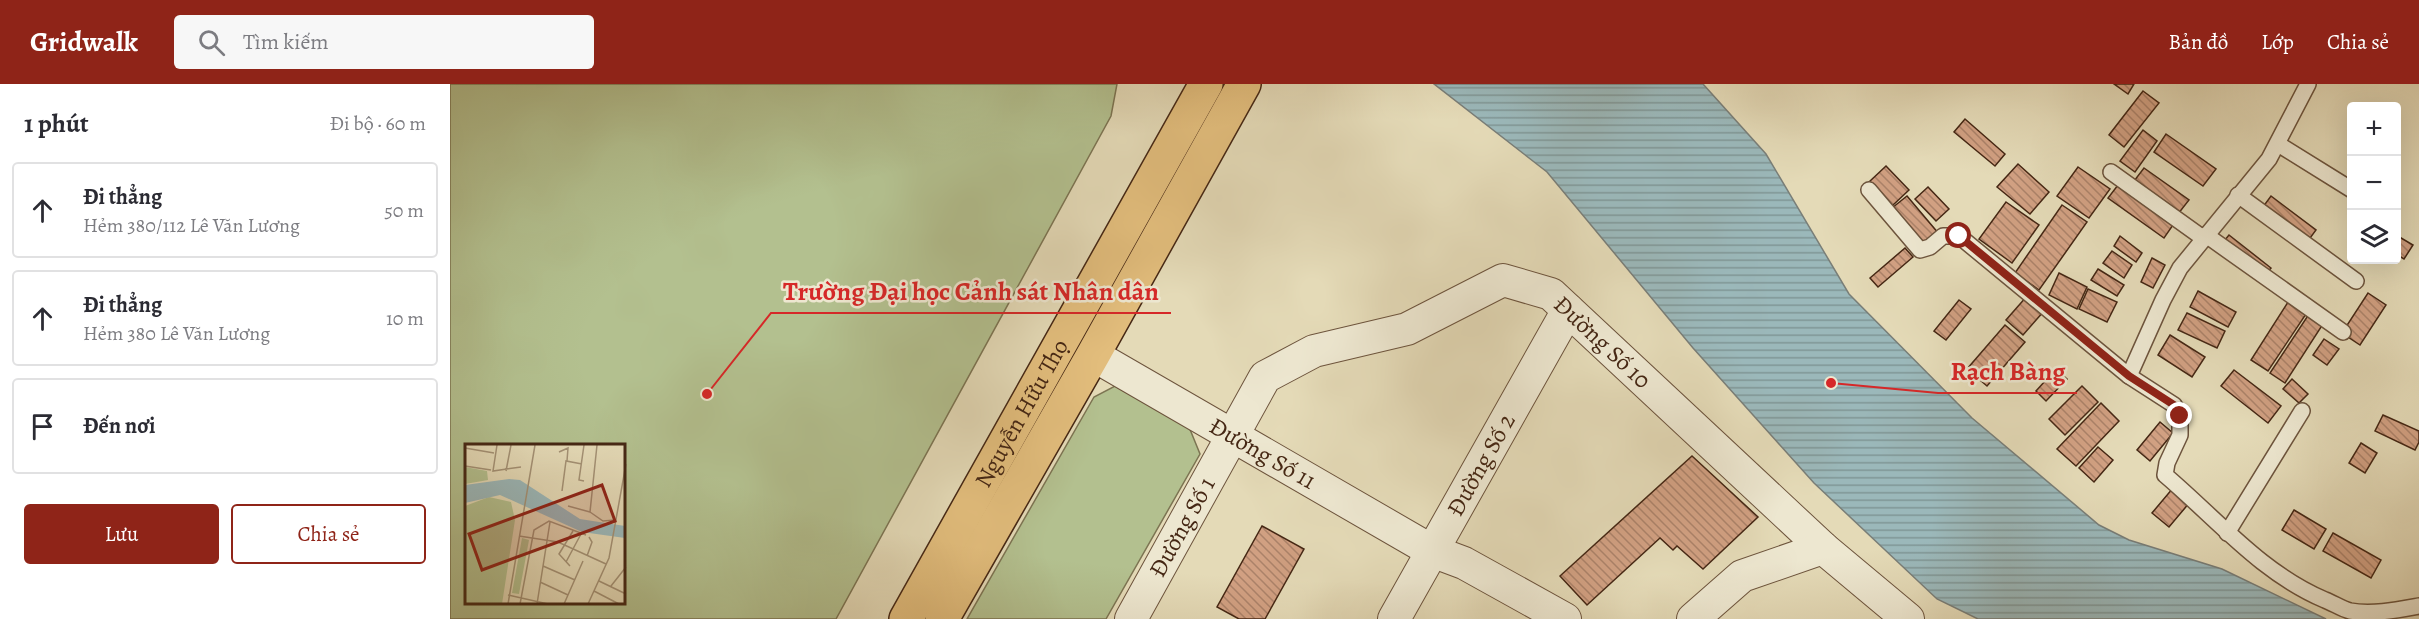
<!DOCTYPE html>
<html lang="vi">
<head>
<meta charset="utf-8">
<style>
  body { margin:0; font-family:Alegreya,serif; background:#f7f7f7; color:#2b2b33 }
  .controls { position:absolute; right:18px; top:18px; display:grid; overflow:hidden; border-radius:6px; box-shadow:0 6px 24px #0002 }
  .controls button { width:54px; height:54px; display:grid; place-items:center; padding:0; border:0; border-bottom:2px solid #e1e1e2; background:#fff; color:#2b2b33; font:30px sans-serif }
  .stop { position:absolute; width:18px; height:18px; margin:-14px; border:4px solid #8f2418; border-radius:50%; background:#fff }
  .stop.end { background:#8f2418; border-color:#fff; box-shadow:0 2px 6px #0008 }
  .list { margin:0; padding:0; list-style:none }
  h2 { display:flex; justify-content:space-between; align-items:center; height:78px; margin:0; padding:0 24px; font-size:26px }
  h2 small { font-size:20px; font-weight:400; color:#7c7c81 }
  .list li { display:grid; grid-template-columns:39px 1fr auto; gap:18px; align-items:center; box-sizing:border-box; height:96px; margin:0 12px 12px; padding:0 12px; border:2px solid #e1e1e2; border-radius:6px }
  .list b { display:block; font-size:22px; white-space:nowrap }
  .list p { margin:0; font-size:20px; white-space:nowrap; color:#7c7c81 }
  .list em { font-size:20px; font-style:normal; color:#7c7c81 }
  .actions { display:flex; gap:12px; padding:18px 24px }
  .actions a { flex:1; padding:14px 0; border:2px solid #8f2418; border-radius:6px; text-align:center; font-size:21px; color:#8f2418 }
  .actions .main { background:#8f2418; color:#fff }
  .icon { flex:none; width:33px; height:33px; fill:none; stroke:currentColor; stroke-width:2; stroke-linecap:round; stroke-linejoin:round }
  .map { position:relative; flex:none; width:1969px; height:535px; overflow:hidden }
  header { display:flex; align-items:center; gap:36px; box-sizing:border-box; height:84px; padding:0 30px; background:#8f2418; color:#fff }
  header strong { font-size:28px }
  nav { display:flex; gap:33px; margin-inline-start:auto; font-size:21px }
  .search { width:420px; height:54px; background:#f7f7f7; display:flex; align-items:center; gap:15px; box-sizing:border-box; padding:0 21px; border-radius:6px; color:#7c7c81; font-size:22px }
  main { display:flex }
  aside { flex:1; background:#fff }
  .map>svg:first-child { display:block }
  .green { fill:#b3c08f; stroke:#7c7452; stroke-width:1.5; fill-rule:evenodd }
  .water { fill:url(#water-rules); stroke:#797e78; stroke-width:1.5 }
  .building { fill:url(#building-back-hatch); stroke:#452714; stroke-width:1.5 }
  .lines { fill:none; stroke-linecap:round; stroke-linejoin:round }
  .service-casing { stroke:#6d543d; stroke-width:18 }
  .minor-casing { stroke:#6d543d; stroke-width:34 }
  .primary-casing { stroke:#452714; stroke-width:36 }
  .service { stroke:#ede7d0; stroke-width:15 }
  .minor { stroke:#ede7d0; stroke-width:32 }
  .primary { stroke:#e2bd7c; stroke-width:33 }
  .route { stroke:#8f2418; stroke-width:8 }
  .labels { text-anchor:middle; stroke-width:5; stroke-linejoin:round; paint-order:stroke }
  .street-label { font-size:24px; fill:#452714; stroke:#ede7d0 }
  .inset-road { fill:none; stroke:#a49276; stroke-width:1.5 }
  .view { fill:#8f2418; fill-opacity:0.15; stroke:#8f2418; stroke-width:3 }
  .inset-edge { fill:none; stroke:#452714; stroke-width:3 }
  .leader { fill:none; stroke:#d62828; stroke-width:2 }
  .callout-dot { fill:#d62828; stroke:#ede7d0; stroke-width:2 }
  .callout-label { font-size:26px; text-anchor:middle; font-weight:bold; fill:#d62828; stroke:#ede7d0; stroke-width:5; stroke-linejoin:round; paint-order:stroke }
</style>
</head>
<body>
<header>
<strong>Gridwalk</strong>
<div class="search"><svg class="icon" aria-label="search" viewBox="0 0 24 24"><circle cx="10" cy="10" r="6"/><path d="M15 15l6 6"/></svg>Tìm kiếm</div>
<nav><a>Bản đồ</a><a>Lớp</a><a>Chia sẻ</a></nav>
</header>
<main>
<aside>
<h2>1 phút<small>Đi bộ · 60 m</small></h2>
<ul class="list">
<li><svg class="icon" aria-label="ahead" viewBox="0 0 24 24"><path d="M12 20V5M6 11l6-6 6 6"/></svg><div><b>Đi thẳng</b><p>Hẻm 380/112 Lê Văn Lương</p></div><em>50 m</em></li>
<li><svg class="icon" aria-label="ahead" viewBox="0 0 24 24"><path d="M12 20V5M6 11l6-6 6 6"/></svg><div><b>Đi thẳng</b><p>Hẻm 380 Lê Văn Lương</p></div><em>10 m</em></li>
<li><svg class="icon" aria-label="arrive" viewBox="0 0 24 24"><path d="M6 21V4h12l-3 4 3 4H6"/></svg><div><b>Đến nơi</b></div></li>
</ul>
<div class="actions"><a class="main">Lưu</a><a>Chia sẻ</a></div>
</aside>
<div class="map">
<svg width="1969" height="535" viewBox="0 0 1969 535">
  <defs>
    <pattern id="water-rules" width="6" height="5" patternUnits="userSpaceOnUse" patternTransform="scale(1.5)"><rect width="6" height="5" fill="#9bb8ba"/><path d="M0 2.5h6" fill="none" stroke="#809696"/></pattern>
    <pattern id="building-back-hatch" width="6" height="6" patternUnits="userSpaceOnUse" patternTransform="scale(1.5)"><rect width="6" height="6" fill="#d1a082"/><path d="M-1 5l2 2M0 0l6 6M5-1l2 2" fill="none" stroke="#ab8269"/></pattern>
  </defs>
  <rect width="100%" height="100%" fill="#e4dab7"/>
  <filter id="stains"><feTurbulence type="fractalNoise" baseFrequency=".00333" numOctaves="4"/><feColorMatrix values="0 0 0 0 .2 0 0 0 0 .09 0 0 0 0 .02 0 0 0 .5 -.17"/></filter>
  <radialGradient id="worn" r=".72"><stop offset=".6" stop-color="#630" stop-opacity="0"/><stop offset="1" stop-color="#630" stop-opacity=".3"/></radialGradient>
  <!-- green -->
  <g class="green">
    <path d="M0,0H667L661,32L386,535H0ZM16,361H174V518H16Z"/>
    <polygon points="665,302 739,343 750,370 656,535 517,535 644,313"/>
  </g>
  <!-- water -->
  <polygon class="water" points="984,0 1253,0 1316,70 1399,210 1522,334 1649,441 1679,456 1772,485 1876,535 1528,535 1487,515 1364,399 1243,264 1097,88"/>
  <!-- building -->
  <g class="building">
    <polygon points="1664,0 1684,0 1678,10"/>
    <polygon points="1693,7 1709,19 1674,63 1659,51"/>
    <polygon points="1515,35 1555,70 1545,82 1504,48"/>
    <polygon points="1693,46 1707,57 1685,88 1670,77"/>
    <polygon points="1716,50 1766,85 1753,102 1704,68"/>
    <polygon points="1568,80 1599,108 1580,130 1547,103"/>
    <polygon points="1436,82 1459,106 1442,122 1419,98"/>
    <polygon points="1628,83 1660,105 1639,134 1607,112"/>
    <polygon points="1694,84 1739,116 1728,130 1684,97"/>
    <polygon points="1668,101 1723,141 1714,154 1658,114"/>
    <polygon points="1478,103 1499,125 1486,137 1465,115"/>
    <polygon points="1457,112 1489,150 1474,163 1442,124"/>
    <polygon points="1821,112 1866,146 1852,165 1807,131"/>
    <polygon points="1556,118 1589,141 1562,179 1529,155"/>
    <polygon points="1612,121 1637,138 1589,206 1565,189"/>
    <polygon points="1779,151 1821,184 1812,195 1770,162"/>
    <polygon points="1946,151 1963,161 1954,175 1946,170"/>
    <polygon points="1670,152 1692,169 1686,178 1664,162"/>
    <polygon points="1455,164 1463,173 1428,203 1420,194"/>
    <polygon points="1662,167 1682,181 1674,194 1653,179"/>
    <polygon points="1702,174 1715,181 1703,204 1691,198"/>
    <polygon points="1648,185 1674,201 1667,212 1641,196"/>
    <polygon points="1609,189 1637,203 1627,225 1599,211"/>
    <polygon points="1638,205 1667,218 1657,238 1629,225"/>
    <polygon points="1748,207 1786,228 1778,243 1740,223"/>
    <polygon points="1918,209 1936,221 1910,261 1892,249"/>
    <polygon points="1577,212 1594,227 1573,251 1556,236"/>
    <polygon points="1840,215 1858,227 1818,287 1801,276"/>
    <polygon points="1509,216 1521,225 1496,256 1484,247"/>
    <polygon points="1737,229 1775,247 1767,264 1728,246"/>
    <polygon points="1859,230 1873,240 1835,299 1820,289"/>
    <polygon points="1555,241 1575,258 1537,302 1517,285"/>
    <polygon points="1720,251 1755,273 1742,293 1708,271"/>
    <polygon points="1874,255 1889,265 1877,281 1863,271"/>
    <polygon points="1606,285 1617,295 1596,317 1586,307"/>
    <polygon points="1784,286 1831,322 1818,339 1771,302"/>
    <polygon points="1842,295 1858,310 1849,319 1833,305"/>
    <polygon points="1632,302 1648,318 1615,351 1599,335"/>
    <polygon points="1651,319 1669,337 1626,382 1607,365"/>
    <polygon points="1933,331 1969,347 1969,358 1965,366 1925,347"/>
    <polygon points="1710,338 1723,349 1700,377 1687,366"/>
    <polygon points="1911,359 1927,369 1915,389 1899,379"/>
    <polygon points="1648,363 1663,376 1644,398 1629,384"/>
    <polygon points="1242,372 1308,433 1253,485 1227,462 1223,466 1210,454 1137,521 1110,492"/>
    <polygon points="1723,404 1740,418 1719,443 1702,429"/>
    <polygon points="1844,426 1876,445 1864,465 1832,446"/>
    <polygon points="812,442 854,465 815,535 789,535 767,523"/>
    <polygon points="1883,449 1931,476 1921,494 1873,467"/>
  </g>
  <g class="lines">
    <defs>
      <g id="service">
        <polyline points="1828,60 1902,106"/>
        <polyline points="1661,88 1753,154"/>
        <path d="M1419,106L1470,166L1480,163L1493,152H1509L1679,292L1724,321L1730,331V351L1717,379L1715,391C1767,435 1811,489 1875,516C1883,519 1892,525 1900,527C1922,531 1947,526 1969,522"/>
        <polyline points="1788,111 1906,197"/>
        <polyline points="1756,151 1893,248"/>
        <polyline points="1679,292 1713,216 1730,184 1819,75 1858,0"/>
        <polyline points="1777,449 1852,327"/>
      </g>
      <g id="minor">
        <path id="s1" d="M643,271L982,467L1014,479L1115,535"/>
        <path id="s2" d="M681,535L815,293L864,267L957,245L1053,196L1101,210L1373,464L1458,535"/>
        <path id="s3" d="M944,535L1118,226"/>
        <polyline points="1243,535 1292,492 1373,464"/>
      </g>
      <g id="primary">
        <path id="s4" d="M456,535L756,0"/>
        <polyline points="492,535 643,271 794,0"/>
      </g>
    </defs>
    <!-- service casing -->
    <use href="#service" class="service-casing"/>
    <!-- minor casing -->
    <use href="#minor" class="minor-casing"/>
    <!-- primary casing -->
    <use href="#primary" class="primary-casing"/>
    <!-- service -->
    <use href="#service" class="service"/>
    <!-- minor -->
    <use href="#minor" class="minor"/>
    <!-- primary -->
    <use href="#primary" class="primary"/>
  </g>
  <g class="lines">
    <!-- route -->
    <polyline class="route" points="1509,152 1679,292 1724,321 1730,332"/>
  </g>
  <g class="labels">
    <!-- street labels -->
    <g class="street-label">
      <text dy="8" stroke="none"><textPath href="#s2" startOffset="656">Đường Số 10</textPath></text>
      <text dy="8" stroke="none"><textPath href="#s4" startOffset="236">Nguyễn Hữu Thọ</textPath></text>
      <text dy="8" stroke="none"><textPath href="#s1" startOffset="196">Đường Số 11</textPath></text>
      <text dy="8" stroke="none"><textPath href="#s3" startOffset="177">Đường Số 2</textPath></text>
      <text dy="8" stroke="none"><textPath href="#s2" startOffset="105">Đường Số 1</textPath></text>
    </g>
  </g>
  <!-- overview -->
  <g transform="translate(15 360)">
    <rect width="160" height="160" fill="#e4dab7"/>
    <path d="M0,23L22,27L23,36L0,40ZM24,53L46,58L50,76L37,160H0V62ZM57,94L64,96L54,150L47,149Z" fill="#b3c08f"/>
    <path d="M44,35L55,36L115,75L160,82V94L117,88L35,51L0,59V41Z" fill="#9bb8ba"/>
    <path class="inset-road" d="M32,1L28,27L56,23M119,1L114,36L119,37M132,1L125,68L138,77L150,76M0,4L29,9M94,8L103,4L102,17M0,22L26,26M41,27L46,1M97,47L101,17L117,20M103,62L125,68M54,92L93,98L141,120M122,112L127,98L124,93M101,118L116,90M78,122L110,136M105,122L94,110L108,87M134,137L161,150M75,138L103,151M146,142L161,123M129,147L154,160M43,151L83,160M43,160L70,1M55,160L69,86L84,77L121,91M72,160L85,78M99,160L118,117M123,160L144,114L161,20"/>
    <path class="view" d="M137,41L150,77L17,126L4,90Z"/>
    <rect width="160" height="160" class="inset-edge"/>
  </g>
  <!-- callouts -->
  <path class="leader" d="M257 310L321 229H721M1381 299L1488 309H1627"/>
  <g class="callout-dot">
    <circle cx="257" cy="310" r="6"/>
    <circle cx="1381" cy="299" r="6"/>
  </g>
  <g class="callout-label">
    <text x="521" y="216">Trường Đại học Cảnh sát Nhân dân</text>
    <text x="1558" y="296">Rạch Bàng</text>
  </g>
  <rect width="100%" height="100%" filter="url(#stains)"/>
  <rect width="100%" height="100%" fill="url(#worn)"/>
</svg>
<div class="controls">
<button>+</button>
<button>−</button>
<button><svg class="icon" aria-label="layers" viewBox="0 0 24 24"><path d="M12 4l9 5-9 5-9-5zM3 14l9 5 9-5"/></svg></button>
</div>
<div class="stop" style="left:1509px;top:152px"></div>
<div class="stop end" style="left:1730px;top:332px"></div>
</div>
</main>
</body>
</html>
